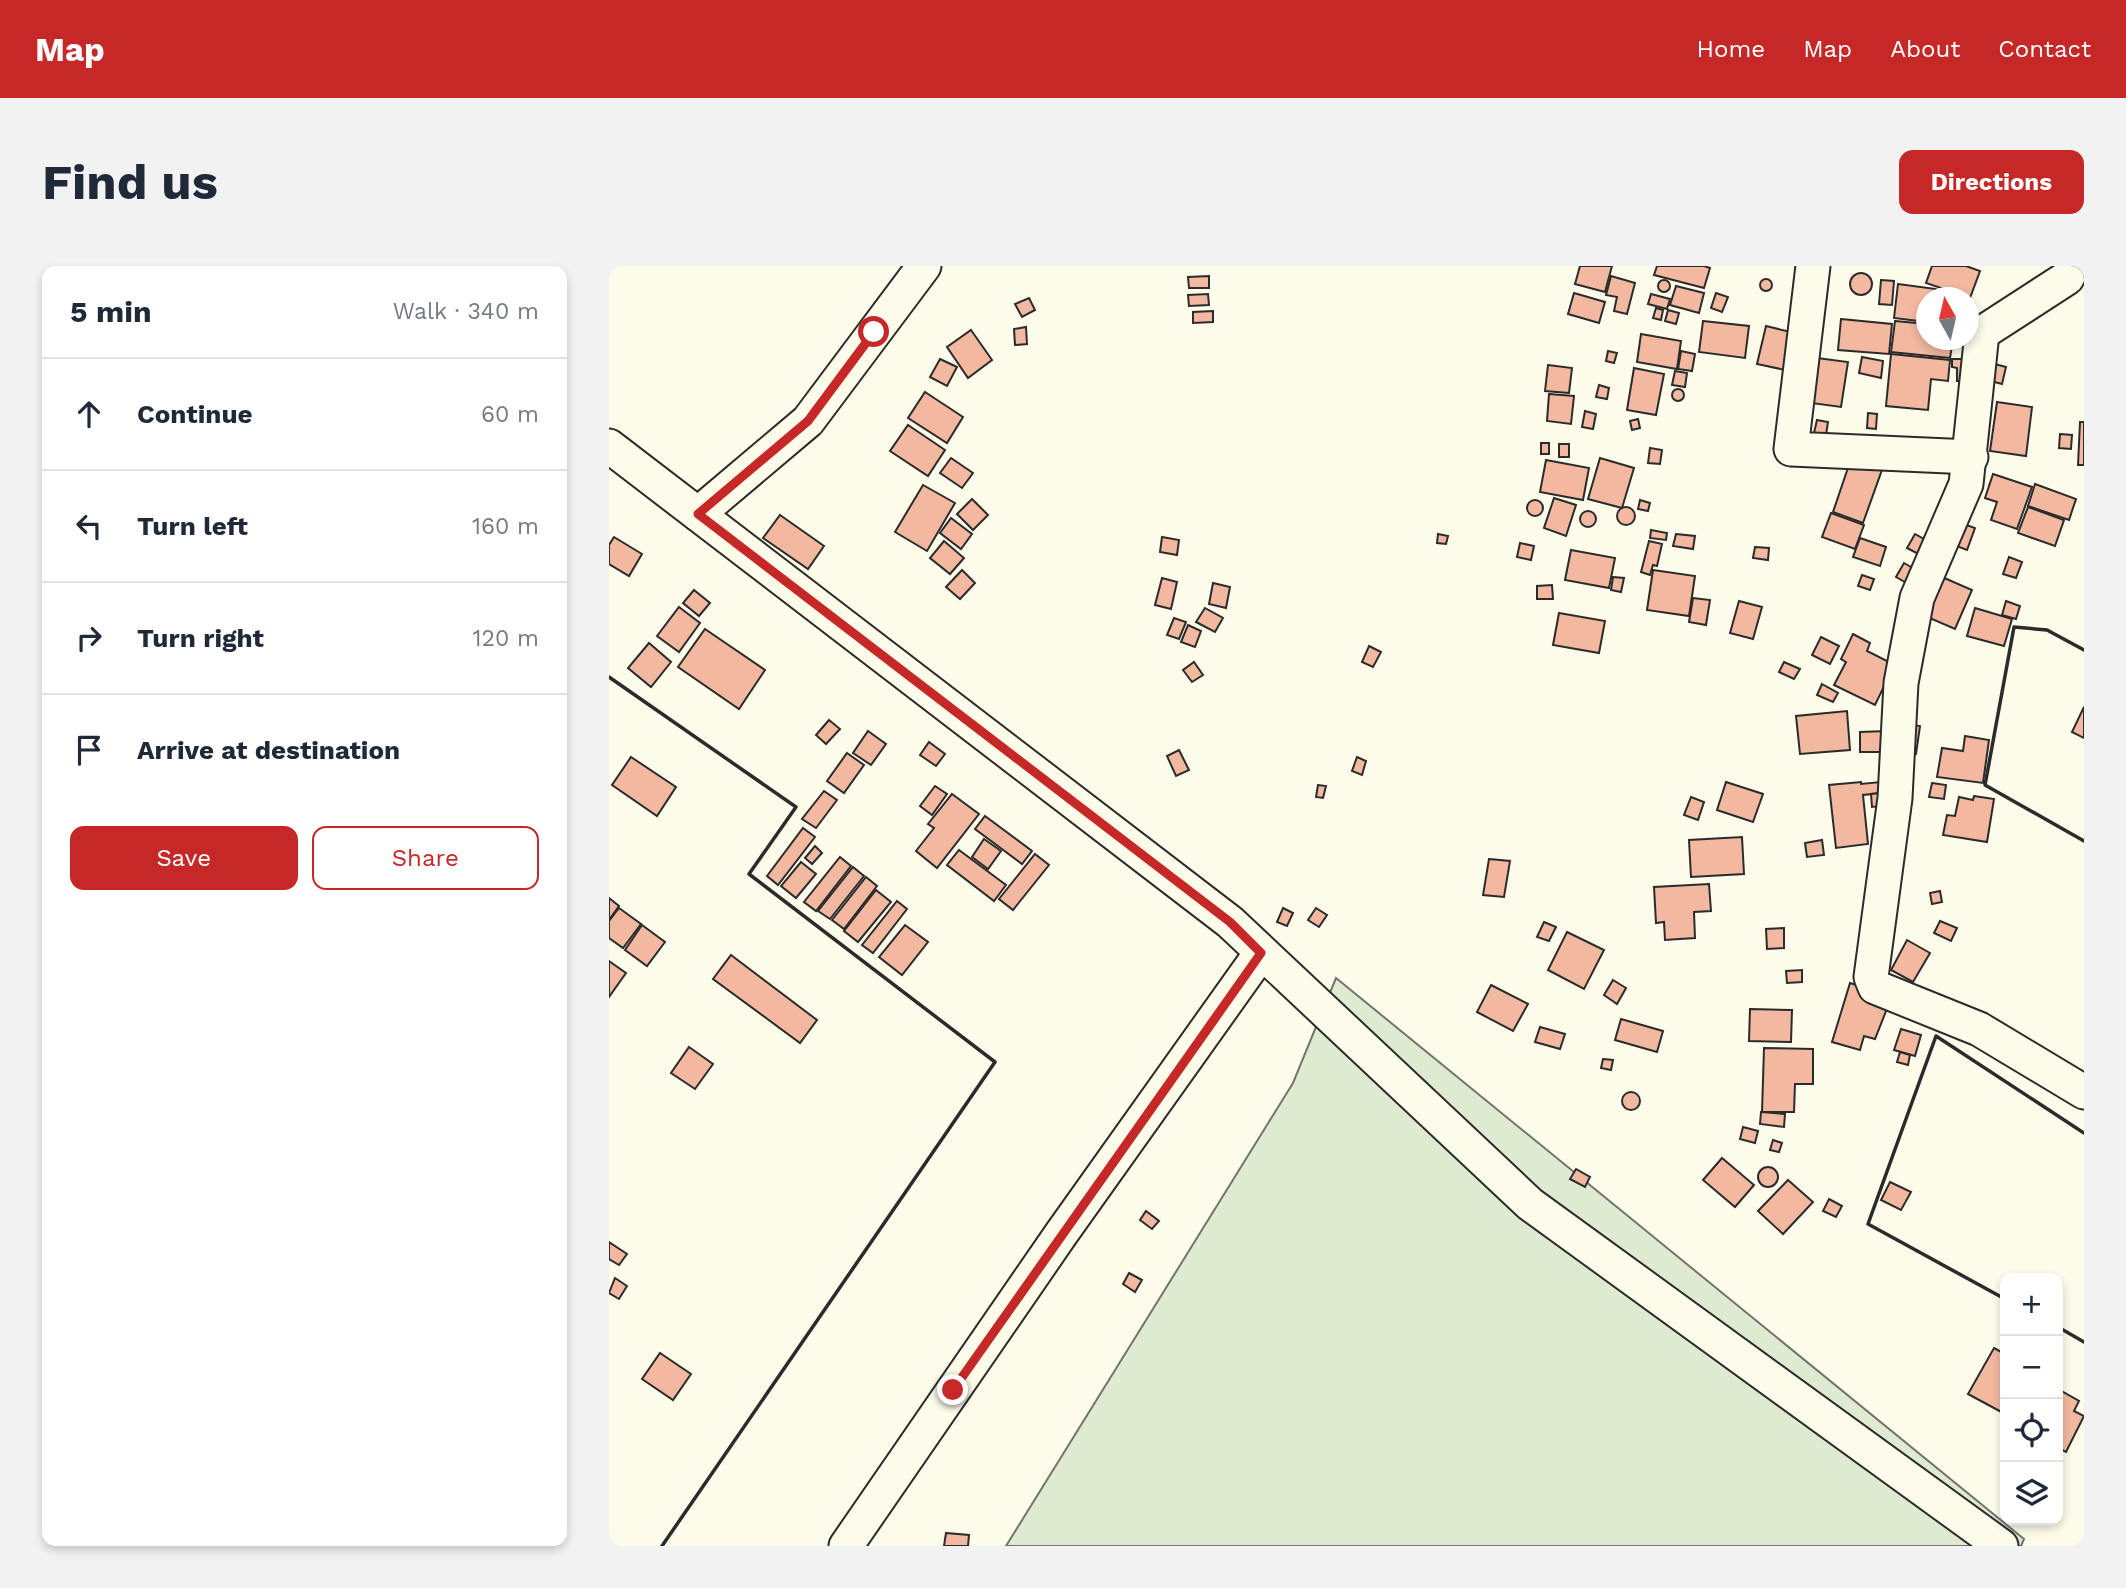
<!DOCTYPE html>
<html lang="en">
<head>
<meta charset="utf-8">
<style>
  body { margin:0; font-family:"Work Sans",sans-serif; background:#f2f2f3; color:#1f2937 }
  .controls { position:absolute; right:21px; bottom:21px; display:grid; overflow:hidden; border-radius:14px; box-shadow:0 4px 10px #0003 }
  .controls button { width:63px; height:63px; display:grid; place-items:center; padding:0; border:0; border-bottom:2px solid #e0e1e3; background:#fff; color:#1f2937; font:35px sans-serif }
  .compass { position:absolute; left:1307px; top:21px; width:63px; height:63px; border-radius:50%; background:#fff; box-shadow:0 4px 10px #0003; rotate:352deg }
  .stop { position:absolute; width:21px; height:21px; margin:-16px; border:5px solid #c62828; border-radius:50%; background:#fff }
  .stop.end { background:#c62828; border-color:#fff; box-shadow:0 2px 7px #0008 }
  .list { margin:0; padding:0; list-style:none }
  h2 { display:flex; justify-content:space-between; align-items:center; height:91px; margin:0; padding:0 28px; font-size:30px }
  h2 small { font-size:23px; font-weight:400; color:#747a83 }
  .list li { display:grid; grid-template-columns:46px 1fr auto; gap:21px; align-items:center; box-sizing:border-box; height:112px; padding:0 28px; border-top:2px solid #e0e1e3 }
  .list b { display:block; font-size:26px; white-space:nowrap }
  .list em { font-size:23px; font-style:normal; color:#747a83 }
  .actions { display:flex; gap:14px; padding:21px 28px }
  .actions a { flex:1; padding:16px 0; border:2px solid #c62828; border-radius:14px; text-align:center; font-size:24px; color:#c62828 }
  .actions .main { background:#c62828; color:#fff }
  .icon { flex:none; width:38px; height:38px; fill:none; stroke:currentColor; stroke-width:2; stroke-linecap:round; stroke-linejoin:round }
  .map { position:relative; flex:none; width:1475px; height:1280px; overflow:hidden; border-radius:14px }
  header { display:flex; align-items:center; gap:42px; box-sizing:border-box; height:98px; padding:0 35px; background:#c62828; color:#fff }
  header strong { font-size:33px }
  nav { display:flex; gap:38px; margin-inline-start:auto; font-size:24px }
  .intro { display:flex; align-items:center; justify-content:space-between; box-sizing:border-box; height:168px; padding:0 42px }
  h1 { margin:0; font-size:49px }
  .button { padding:18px 32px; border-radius:14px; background:#c62828; color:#fff; font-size:24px; font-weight:700 }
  main { display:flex; gap:42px; padding:0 42px }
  aside { flex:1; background:#fff; border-radius:14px; box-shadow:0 4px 10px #0003 }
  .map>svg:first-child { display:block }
  .green { fill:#deebd1; stroke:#74746e; stroke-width:2 }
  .building { fill:#f2b8a0; stroke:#2b2b2b; stroke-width:2 }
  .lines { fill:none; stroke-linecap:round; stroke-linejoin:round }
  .minor-casing { stroke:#2b2b2b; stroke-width:37 }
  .minor { stroke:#fdfbea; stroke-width:33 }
  .wall { stroke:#2b2b2b; stroke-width:3.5 }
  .route { stroke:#c62828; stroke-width:9 }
</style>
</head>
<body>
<header>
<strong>Map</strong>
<nav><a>Home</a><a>Map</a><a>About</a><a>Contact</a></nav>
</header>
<div class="intro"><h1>Find us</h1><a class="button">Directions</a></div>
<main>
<aside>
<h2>5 min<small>Walk · 340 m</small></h2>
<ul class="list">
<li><svg class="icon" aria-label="ahead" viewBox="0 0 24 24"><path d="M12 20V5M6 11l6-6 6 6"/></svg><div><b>Continue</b></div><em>60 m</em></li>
<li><svg class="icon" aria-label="left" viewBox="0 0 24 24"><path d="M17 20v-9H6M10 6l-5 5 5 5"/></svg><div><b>Turn left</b></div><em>160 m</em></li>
<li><svg class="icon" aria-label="right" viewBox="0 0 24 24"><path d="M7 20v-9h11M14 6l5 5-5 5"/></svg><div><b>Turn right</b></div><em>120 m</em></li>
<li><svg class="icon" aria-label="arrive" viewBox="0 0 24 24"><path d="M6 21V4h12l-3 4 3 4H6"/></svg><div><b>Arrive at destination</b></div></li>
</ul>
<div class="actions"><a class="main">Save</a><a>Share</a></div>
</aside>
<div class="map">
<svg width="1475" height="1280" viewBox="0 0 1475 1280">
  <rect width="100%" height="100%" fill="#fdfbea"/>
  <!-- green -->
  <polygon class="green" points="727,712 1415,1273 1412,1280 397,1280 684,817"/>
  <!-- building -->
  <g class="building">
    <polygon points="971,0 1003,0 996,26 966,18"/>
    <polygon points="1048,0 1095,0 1101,2 1095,22 1045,9"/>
    <polygon points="1323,0 1357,0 1371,5 1361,32 1317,17"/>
    <circle cx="1252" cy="18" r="11"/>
    <polygon points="600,10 600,22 580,22 579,11"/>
    <polygon points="1002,10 1026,17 1018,48 1005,45 1008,31 997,29"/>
    <circle cx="1157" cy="19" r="6"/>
    <circle cx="1055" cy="20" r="6"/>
    <polygon points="1272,14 1285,15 1283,39 1270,38"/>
    <polygon points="1289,18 1327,23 1326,32 1318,32 1318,56 1285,52"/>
    <polygon points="1067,20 1095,27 1090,47 1061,39"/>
    <polygon points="965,27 996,36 990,57 959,48"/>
    <polygon points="1107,27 1119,31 1113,46 1102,42"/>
    <polygon points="599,28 600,39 580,40 579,29"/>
    <polygon points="1042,28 1061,33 1058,43 1039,38"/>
    <polygon points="420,32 426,44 413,51 406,38"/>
    <polygon points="1047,42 1054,44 1052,54 1044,52"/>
    <polygon points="1059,44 1070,47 1067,58 1056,55"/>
    <polygon points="604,45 604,56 584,57 584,46"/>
    <polygon points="1232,53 1283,58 1280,88 1229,84"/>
    <polygon points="1094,55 1140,60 1136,92 1090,86"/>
    <polygon points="1286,55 1318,58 1318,74 1344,74 1341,92 1282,86"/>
    <polygon points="1157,60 1190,68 1181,105 1148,98"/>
    <polygon points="417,61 418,78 406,79 405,63"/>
    <polygon points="362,64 383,94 359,112 338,81"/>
    <polygon points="1032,68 1072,75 1068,103 1028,96"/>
    <polygon points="999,85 1008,87 1005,97 997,95"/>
    <polygon points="1072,85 1086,88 1083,105 1069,103"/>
    <polygon points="1282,88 1341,94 1339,115 1322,113 1319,144 1277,140"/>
    <polygon points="1253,91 1274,95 1272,112 1250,107"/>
    <polygon points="1208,92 1239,96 1232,141 1202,137"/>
    <polygon points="331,93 348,101 338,120 321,111"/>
    <polygon points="1343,93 1359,93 1359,115 1348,115 1348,102 1343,101"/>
    <polygon points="1382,97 1397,101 1393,118 1378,114"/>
    <polygon points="939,99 963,102 960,127 936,125"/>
    <polygon points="1025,102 1055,108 1047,149 1018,144"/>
    <polygon points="1066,105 1078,107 1076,121 1063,119"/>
    <polygon points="990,119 1000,122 998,133 987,131"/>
    <circle cx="1069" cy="129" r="6"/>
    <polygon points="316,126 354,151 338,177 299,152"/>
    <polygon points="940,128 965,130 962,158 938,155"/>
    <polygon points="1388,136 1423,141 1417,190 1381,185"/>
    <polygon points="976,145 987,148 984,163 973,161"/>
    <polygon points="1259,147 1268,148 1267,163 1258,162"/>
    <polygon points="1029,153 1031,162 1023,164 1021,155"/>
    <polygon points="1208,154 1219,156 1217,169 1205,167"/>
    <polygon points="1471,156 1475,156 1475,199 1469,199"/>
    <polygon points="299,159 336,184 319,210 281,185"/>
    <polygon points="1451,168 1463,169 1462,183 1450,182"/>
    <rect x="932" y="177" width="8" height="11"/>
    <rect x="950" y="178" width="10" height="13"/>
    <polygon points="1041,182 1053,184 1051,198 1039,197"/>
    <polygon points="1243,190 1274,201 1254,257 1224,246"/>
    <polygon points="342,192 364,207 353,222 331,207"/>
    <polygon points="991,192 1025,202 1013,242 979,233"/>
    <polygon points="937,194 980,202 974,234 931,226"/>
    <polygon points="1384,208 1423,221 1408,263 1382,254 1388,236 1376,232"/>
    <polygon points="1426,218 1467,233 1460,254 1419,240"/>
    <polygon points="314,219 346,237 318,285 286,266"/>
    <polygon points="945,232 967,239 957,270 935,262"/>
    <polygon points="363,233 379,249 364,264 348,248"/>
    <circle cx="926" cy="242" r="8"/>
    <polygon points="1031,234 1041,237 1039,245 1029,243"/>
    <polygon points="1419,241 1455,254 1446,280 1409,267"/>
    <circle cx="1017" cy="250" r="9"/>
    <circle cx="979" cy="253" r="8"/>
    <polygon points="1222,247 1255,259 1246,283 1213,271"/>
    <polygon points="171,249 215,280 199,303 154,272"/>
    <polygon points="342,252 363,268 352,283 331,267"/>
    <polygon points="1352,257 1366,262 1358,284 1345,279"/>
    <polygon points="1042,264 1058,267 1057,274 1041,272"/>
    <polygon points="829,268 839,270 837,278 828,277"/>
    <polygon points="1067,268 1086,270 1084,283 1064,280"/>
    <polygon points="1306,268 1324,278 1317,292 1298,282"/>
    <polygon points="5,271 33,288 20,310 0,298 0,279"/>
    <polygon points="553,271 570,274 568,289 551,286"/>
    <polygon points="1251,272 1277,281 1271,300 1244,291"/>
    <polygon points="335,275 355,292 341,308 321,292"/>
    <polygon points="1040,275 1053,278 1048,300 1044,299 1041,309 1032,306"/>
    <polygon points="911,277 925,280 922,294 908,291"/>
    <polygon points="1146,281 1160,282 1159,294 1144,292"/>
    <polygon points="962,284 1006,292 1000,322 956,314"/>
    <polygon points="1400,291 1413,296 1407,312 1394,308"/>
    <polygon points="1295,297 1309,305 1301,319 1287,311"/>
    <polygon points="353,304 366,317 351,333 337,321"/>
    <polygon points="1044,304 1086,310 1080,350 1038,344"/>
    <polygon points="1253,309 1265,313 1261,324 1249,320"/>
    <polygon points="1004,311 1015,312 1012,326 1002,324"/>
    <polygon points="1333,311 1363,324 1346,363 1316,350"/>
    <polygon points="553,312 568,316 562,343 546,339"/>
    <polygon points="604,317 621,321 617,342 600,338"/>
    <polygon points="943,319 944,333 928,333 928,320"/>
    <polygon points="85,324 101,337 90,350 74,337"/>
    <polygon points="1084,332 1101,334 1097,359 1080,356"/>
    <polygon points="1130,335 1153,341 1144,373 1121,367"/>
    <polygon points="1397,335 1411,340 1407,353 1393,349"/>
    <polygon points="70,341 91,357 70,386 48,370"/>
    <polygon points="596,342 614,352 606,366 587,356"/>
    <polygon points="1366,342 1403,353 1395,380 1358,370"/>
    <polygon points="950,347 996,355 990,387 944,379"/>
    <polygon points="565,352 577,356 570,373 558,369"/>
    <polygon points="579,359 592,365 586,381 572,376"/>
    <polygon points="96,363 156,404 130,443 69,401"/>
    <polygon points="1244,368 1261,377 1258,385 1290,401 1279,412 1266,439 1225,419 1237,396 1232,393"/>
    <polygon points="1212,371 1230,380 1221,398 1203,389"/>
    <polygon points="40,377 62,396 42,421 19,402"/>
    <polygon points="760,380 772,386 764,401 753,396"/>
    <polygon points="585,396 594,409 583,416 574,404"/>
    <polygon points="1175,396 1191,403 1185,413 1170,406"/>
    <polygon points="1213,418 1229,427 1224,436 1208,429"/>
    <polygon points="1475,441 1475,472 1463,466"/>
    <polygon points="1238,445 1241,484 1191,488 1187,450"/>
    <polygon points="220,454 231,463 217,478 207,469"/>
    <polygon points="1296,458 1311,460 1307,488 1292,486"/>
    <polygon points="259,465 277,478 262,499 244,487"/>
    <polygon points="1278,465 1278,486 1251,486 1251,466"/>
    <polygon points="1356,470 1380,474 1374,517 1328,511 1333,482 1354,485"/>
    <polygon points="320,476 336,488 327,500 311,489"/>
    <polygon points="570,484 580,504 567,510 558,490"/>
    <polygon points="238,487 255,499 235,527 218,515"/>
    <polygon points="22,491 67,521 48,550 3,519"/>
    <polygon points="748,491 757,495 753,509 743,505"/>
    <polygon points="1117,516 1154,528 1144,556 1108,544"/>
    <polygon points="1252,516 1252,518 1272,516 1273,527 1254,529 1259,578 1227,582 1220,519"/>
    <polygon points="1323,517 1337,519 1335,533 1320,531"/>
    <polygon points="709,519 717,520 714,532 707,531"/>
    <polygon points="326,520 338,528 323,549 311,540"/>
    <polygon points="215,525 228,534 207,562 193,553"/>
    <polygon points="1281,526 1282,539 1263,541 1262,528"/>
    <polygon points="343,528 370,548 328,602 307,585 325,562 319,558"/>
    <polygon points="1365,530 1385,533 1378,576 1334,569 1338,549 1346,550 1350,531 1364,534"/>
    <polygon points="1082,531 1095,536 1089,554 1075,549"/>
    <polygon points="376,550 423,585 413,598 366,563"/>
    <polygon points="194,562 206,571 169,619 158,610"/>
    <polygon points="1133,571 1135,608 1082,611 1080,574"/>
    <polygon points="375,573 392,585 379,603 363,591"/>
    <polygon points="1213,574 1215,589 1198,591 1196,577"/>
    <polygon points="206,580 213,587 203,598 196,592"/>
    <polygon points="350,584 397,619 385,635 338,599"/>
    <polygon points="426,588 440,599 404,644 390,633"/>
    <polygon points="231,591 242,600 207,645 195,636"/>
    <polygon points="880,593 901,595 895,631 874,629"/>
    <polygon points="192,596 207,608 187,632 172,620"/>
    <polygon points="244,601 255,610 221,653 209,645"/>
    <polygon points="257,611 268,620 235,663 223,654"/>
    <polygon points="1100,618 1102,645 1085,646 1086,672 1056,674 1055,656 1047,657 1045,621"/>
    <polygon points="267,624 282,636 249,676 235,665"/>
    <polygon points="1331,625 1333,636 1323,638 1321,627"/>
    <polygon points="0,632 10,640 0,654"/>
    <polygon points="288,635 298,643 264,687 253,679"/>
    <polygon points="10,642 32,658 14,682 0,672 0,655"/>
    <polygon points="674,642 684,647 678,660 668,656"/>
    <polygon points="707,642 718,649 710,661 699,654"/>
    <polygon points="1331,655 1348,662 1342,675 1325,667"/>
    <polygon points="935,656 947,661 940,675 928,671"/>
    <polygon points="33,659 56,676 38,700 16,684"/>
    <polygon points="296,659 319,676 293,709 270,691"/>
    <polygon points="1175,662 1175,682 1158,683 1157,663"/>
    <polygon points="958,666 995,684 975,723 939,704"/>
    <polygon points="1298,674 1321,687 1304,716 1282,704"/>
    <polygon points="122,689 208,754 191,777 104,713"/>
    <polygon points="0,695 17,707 0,731"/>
    <polygon points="1193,704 1193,716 1178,717 1177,705"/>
    <polygon points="1004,714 1017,722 1008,738 995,729"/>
    <polygon points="1241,717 1283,730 1266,773 1255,770 1251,784 1223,776"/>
    <polygon points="882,719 919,738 904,765 868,746"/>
    <polygon points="1141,743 1183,744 1182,776 1140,775"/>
    <polygon points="1012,753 1054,765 1048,786 1006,774"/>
    <polygon points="931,761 956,768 951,783 926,776"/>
    <polygon points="1292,763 1312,769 1306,790 1285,784"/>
    <polygon points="80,781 104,798 86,823 62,807"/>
    <polygon points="1155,782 1204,783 1204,818 1186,818 1185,846 1153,846"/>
    <polygon points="1291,786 1301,789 1299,799 1288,796"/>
    <polygon points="994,793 1004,794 1002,804 992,802"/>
    <circle cx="1022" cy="835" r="9"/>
    <polygon points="1152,846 1176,848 1175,861 1151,858"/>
    <polygon points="1134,861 1149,865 1146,877 1131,873"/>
    <polygon points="1164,874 1173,877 1170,886 1161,884"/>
    <polygon points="1113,892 1145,919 1126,941 1094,914"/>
    <circle cx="1159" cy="911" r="10"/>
    <polygon points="967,903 981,911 976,921 961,913"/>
    <polygon points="1179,914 1204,936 1174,968 1149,945"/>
    <polygon points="1281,916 1302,926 1292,944 1272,934"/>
    <polygon points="1220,933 1233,940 1227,951 1214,945"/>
    <polygon points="537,945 550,955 543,963 531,954"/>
    <polygon points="0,976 18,988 10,999 0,993"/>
    <polygon points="520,1007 533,1014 526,1026 514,1018"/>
    <polygon points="6,1012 18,1020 10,1033 0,1027"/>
    <polygon points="1385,1082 1396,1088 1396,1148 1359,1128"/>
    <polygon points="51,1087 82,1108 64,1134 33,1113"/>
    <polygon points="1449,1123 1470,1135 1465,1145 1475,1150 1457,1186 1449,1182"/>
    <polygon points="337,1267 360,1269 359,1280 335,1280"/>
  </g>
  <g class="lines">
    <defs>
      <g id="minor">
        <polyline points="1204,0 1182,183 1362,191"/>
        <polyline points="1464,0 1458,12 1373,67 1357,218 1308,332 1292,417 1286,532 1262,711 1266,721 1370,763 1475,826"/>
        <polyline points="0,180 621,656 921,938 1392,1280"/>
        <polyline points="89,248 199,155 315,0"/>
        <polyline points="237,1280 452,968 652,687"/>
      </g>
    </defs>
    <!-- minor casing -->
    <use href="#minor" class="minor-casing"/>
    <!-- minor -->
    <use href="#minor" class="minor"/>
    <!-- wall -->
    <g class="wall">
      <polyline points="1475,384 1438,364 1405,361 1376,519 1475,575"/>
      <polyline points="0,411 187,541 140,608 386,796 53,1280"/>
      <polyline points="1396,1033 1259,958 1327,770 1475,867"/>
      <polyline points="1449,1061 1475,1076"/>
    </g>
  </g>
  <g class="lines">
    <!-- route -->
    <polyline class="route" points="265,66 199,155 89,248 621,656 652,687 344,1124"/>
  </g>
</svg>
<div class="controls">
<button>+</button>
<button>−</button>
<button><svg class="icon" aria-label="locate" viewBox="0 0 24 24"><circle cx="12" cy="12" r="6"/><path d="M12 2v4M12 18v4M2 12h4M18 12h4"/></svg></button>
<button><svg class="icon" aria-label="layers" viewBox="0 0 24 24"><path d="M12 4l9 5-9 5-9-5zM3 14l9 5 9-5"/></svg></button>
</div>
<svg class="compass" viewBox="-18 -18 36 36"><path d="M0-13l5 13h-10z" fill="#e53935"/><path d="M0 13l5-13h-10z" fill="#747a83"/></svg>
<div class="stop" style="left:265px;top:66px"></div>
<div class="stop end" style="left:344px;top:1124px"></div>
</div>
</main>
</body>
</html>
